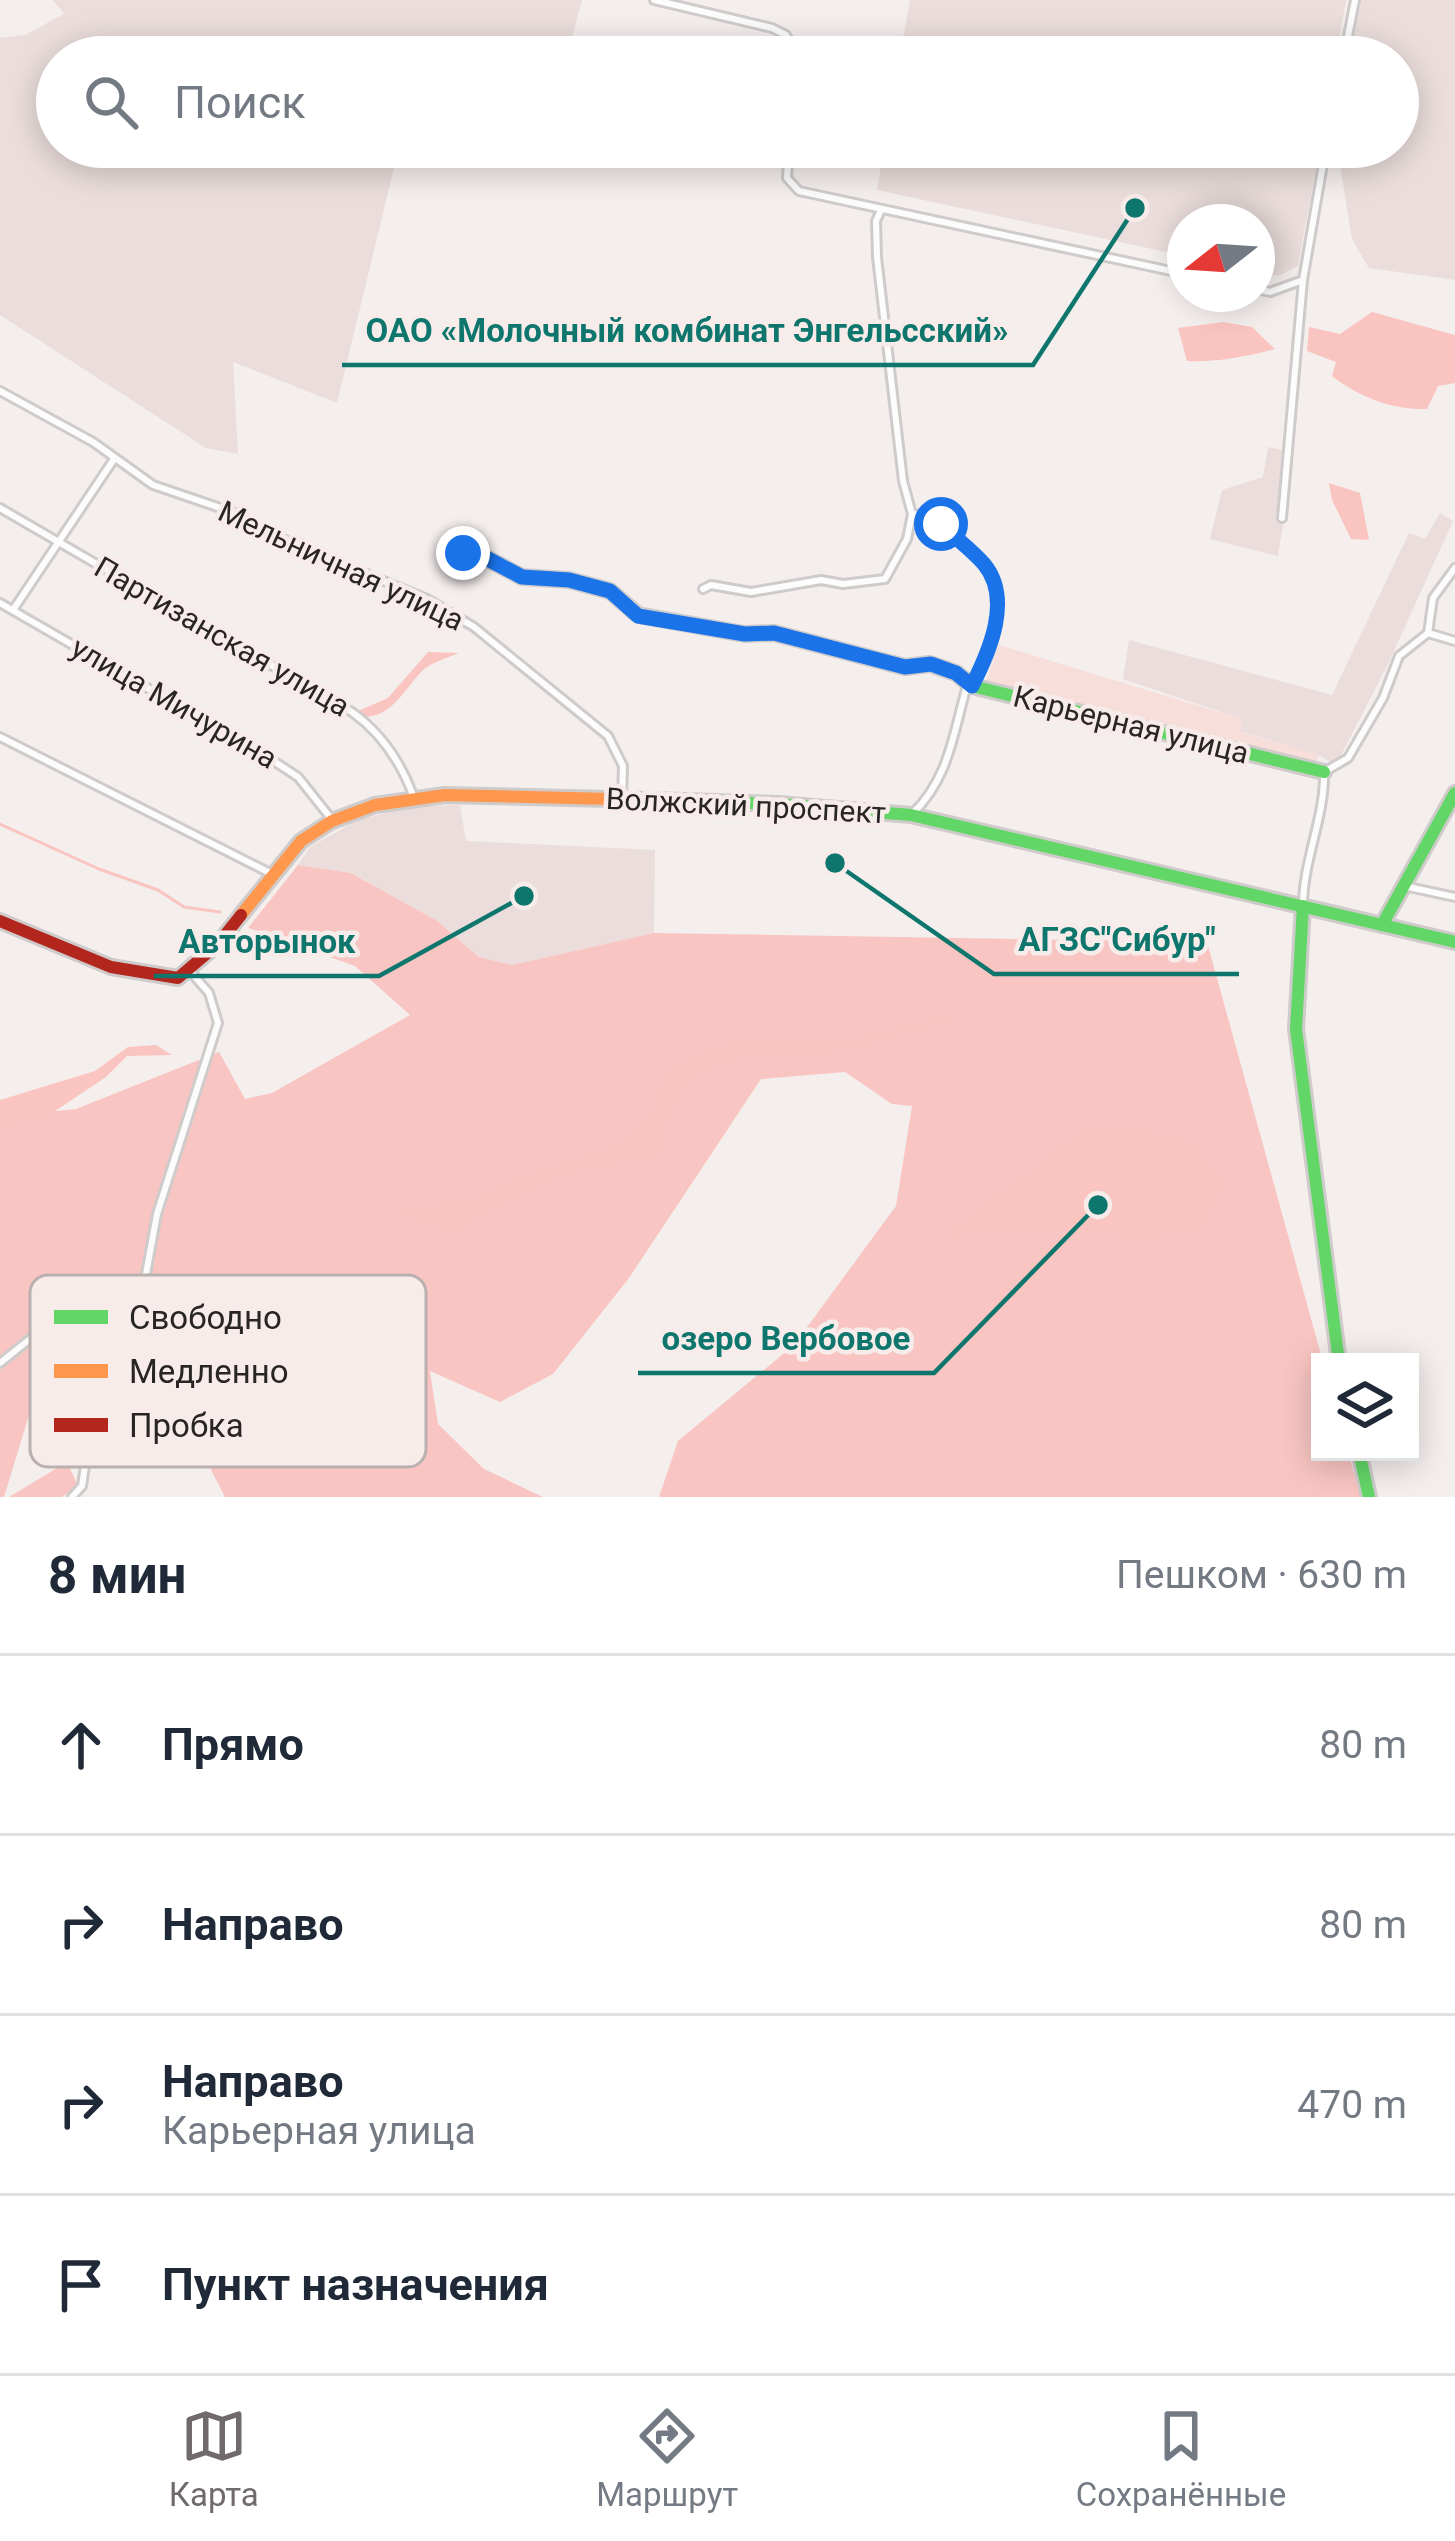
<!DOCTYPE html>
<html lang="ru">
<head>
<meta charset="utf-8">
<style>
  body { margin:0; font-family:Roboto,sans-serif; background:#f6f6f7; color:#1f2937 }
  .controls { position:absolute; right:36px; bottom:36px; display:grid; overflow:hidden; border-radius:0px; box-shadow:0 6px 30px #0003 }
  .controls button { width:108px; height:108px; display:grid; place-items:center; padding:0; border:0; border-bottom:3px solid #e0e1e3; background:#fff; color:#1f2937; font:60px sans-serif }
  .compass { position:absolute; left:1167px; top:204px; width:108px; height:108px; border-radius:50%; background:#fff; box-shadow:0 6px 30px #0003; rotate:253deg }
  .stop { position:absolute; width:36px; height:36px; margin:-27px; border:9px solid #1a73e8; border-radius:50%; background:#fff }
  .stop.end { background:#1a73e8; border-color:#fff; box-shadow:0 3px 12px #0008 }
  .list { margin:0; padding:0; list-style:none }
  h2 { display:flex; justify-content:space-between; align-items:center; height:156px; margin:0; padding:0 48px; font-size:51px }
  h2 small { font-size:39px; font-weight:400; color:#747a83 }
  .list li { display:grid; grid-template-columns:78px 1fr auto; gap:36px; align-items:center; box-sizing:border-box; height:180px; padding:0 48px; border-top:3px solid #e0e1e3 }
  .list b { display:block; font-size:45px; white-space:nowrap }
  .list p { margin:0; font-size:39px; white-space:nowrap; color:#747a83 }
  .list em { font-size:39px; font-style:normal; color:#747a83 }
  .icon { flex:none; width:66px; height:66px; fill:none; stroke:currentColor; stroke-width:2; stroke-linecap:round; stroke-linejoin:round }
  .map { position:relative; flex:none; width:1455px; height:1497px; overflow:hidden }
  .search { position:absolute; background:#fff; box-shadow:0 6px 30px #0003; left:36px; right:36px; top:36px; height:132px; display:flex; align-items:center; gap:30px; box-sizing:border-box; padding:0 42px; border-radius:66px; color:#747a83; font-size:45px }
  .sheet { height:876px; background:#fff }
  nav { display:flex; justify-content:space-around; align-items:center; box-sizing:border-box; height:168px; border-top:3px solid #e0e1e3; background:#fff; font-size:33px; color:#747a83 }
  nav a { display:grid; justify-items:center; gap:6px }
  nav .on { color:#706b6a }
  .map>svg:first-child { display:block }
  .built { fill:#eadddb }
  .green { fill:#f7dedb }
  .forest { fill:#f9c5c2 }
  .water { fill:#fac5c1 }
  .lines { fill:none; stroke-linecap:round; stroke-linejoin:round }
  .stream { stroke:#fac5c1; stroke-width:3 }
  .street-casing { stroke:#cfcbca; stroke-width:12 }
  .fast-casing { stroke:#cfcbca; stroke-width:18 }
  .slow-casing { stroke:#cfcbca; stroke-width:18 }
  .jam-casing { stroke:#cfcbca; stroke-width:18 }
  .street { stroke:#fdfcfc; stroke-width:6 }
  .fast { stroke:#63d668; stroke-width:12 }
  .slow { stroke:#ff974d; stroke-width:12 }
  .jam { stroke:#b3261e; stroke-width:12 }
  .route { stroke:#1a73e8; stroke-width:15 }
  .labels { text-anchor:middle; stroke-width:9; stroke-linejoin:round; paint-order:stroke }
  .street-label { font-size:30px; fill:#292524; stroke:#f7ecea }
  .key { fill:#f7ecea; stroke:#b9b0af; stroke-width:3 }
  .key-label { font-size:33px; fill:#292524 }
  .leader { fill:none; stroke:#0f766e; stroke-width:4.5 }
  .callout-dot { fill:#0f766e; stroke:#f7ecea; stroke-width:4.5 }
  .callout-label { font-size:33px; text-anchor:middle; font-weight:bold; fill:#0f766e; stroke:#f7ecea; stroke-width:9; stroke-linejoin:round; paint-order:stroke }
</style>
</head>
<body>
<div class="map">
<svg width="1455" height="1497" viewBox="0 0 1455 1497">
  <rect width="100%" height="100%" fill="#f4eeed"/>
  <!-- built -->
  <g class="built">
    <polygon points="53,0 582,0 569,49 562,57 57,57 57,147 399,147 337,403 233,362 238,454 206,448 0,315 0,38 25,35 64,14"/>
    <polygon points="910,0 1346,0 1336,57 900,57"/>
    <polygon points="1361,0 1455,0 1455,280 1369,268 1352,239 1337,147 1398,147 1398,57 1351,57"/>
    <polygon points="884,147 1320,147 1298,266 1278,276 1257,271 1257,222 1185,222 1185,256 877,190"/>
    <polygon points="1268,447 1294,452 1278,556 1210,539 1222,490 1263,477"/>
    <polygon points="1440,513 1453,521 1388,664 1336,765 1318,755 1240,731 1242,719 1123,679 1129,640 1332,695 1409,533 1425,539"/>
    <polygon points="460,805 466,841 655,850 654,933 512,965 479,957 436,920 352,873 298,865 310,847 356,821 406,807"/>
  </g>
  <!-- green -->
  <polygon class="green" points="999,645 1242,719 1241,732 1319,755 1314,767 982,694"/>
  <!-- forest -->
  <g class="forest">
    <polygon points="298,865 351,873 436,920 479,957 512,965 654,933 1207,942 1323,1362 1320,1362 1320,1452 1348,1452 1361,1497 659,1497 678,1441 794,1345 896,1206 912,1106 892,1104 845,1072 761,1079 629,1278 553,1374 500,1402 430,1371 438,1424 484,1469 543,1497 225,1497 136,1324 33,1402 4,1497 0,1497 0,1117 76,1109 219,1052 245,1099 272,1093 410,1015 355,966 248,928"/>
    <polygon points="67,1462 78,1486 62,1497 9,1497"/>
  </g>
  <!-- water -->
  <g class="water">
    <path d="M1372,312L1455,335V383L1438,386L1427,409C1392,410 1359,397 1332,376L1336,362L1307,351L1309,327L1340,334Z"/>
    <path d="M1223,322L1252,327L1275,349C1251,356 1212,363 1187,361L1178,328Z"/>
    <polygon points="1329,483 1360,493 1369,540 1351,539 1332,500"/>
    <path d="M428,652L459,653C447,658 432,662 423,670C405,688 393,717 363,717L358,711L388,698Z"/>
    <path d="M989,1007C933,1023 876,1044 818,1053C780,1058 733,1049 700,1072C670,1093 664,1128 657,1161C584,1154 516,1194 454,1230L398,1212L467,1202L534,1173L599,1154L631,1137L653,1112L669,1071L725,1046L769,1041L838,1044Z"/>
    <polygon points="156,1045 172,1055 127,1056 106,1077 52,1113 0,1127 0,1100 95,1071 128,1047"/>
    <polygon points="1142,1130 1191,1143 1223,1183 1199,1228 1142,1237 1080,1228 947,1235 1080,1134"/>
  </g>
  <g class="lines">
    <!-- stream -->
    <polyline class="stream" points="0,824 99,869 158,890 184,907 220,912"/>
    <defs>
      <g id="street">
        <polyline points="654,0 772,28 786,35 798,57"/>
        <polyline points="1344,57 1355,0"/>
        <polyline points="789,147 787,178 799,191 1185,274"/>
        <path d="M881,210L876,221L877,257L903,481L912,514C933,514 944,527 958,541C967,550 979,557 986,567C1007,600 995,665 966,689C953,736 948,780 912,814"/>
        <polyline points="1257,289 1270,292 1303,280 1326,147"/>
        <polyline points="0,391 93,442 153,485 235,513 273,535 427,599 474,627 608,736 623,766 622,798"/>
        <path d="M0,508L352,712C381,733 401,763 413,795"/>
        <polyline points="1282,518 1303,280"/>
        <polyline points="703,589 711,585 751,592 821,580 843,584 885,579 907,539 912,514"/>
        <polyline points="0,603 269,758 298,777 333,821"/>
        <polyline points="13,610 114,459"/>
        <polyline points="1428,633 1455,641"/>
        <polyline points="0,737 270,873"/>
        <polyline points="1404,886 1455,897"/>
        <path d="M1303,906C1303,860 1325,818 1324,772L1348,758L1383,698L1399,656L1428,633L1433,598L1455,568"/>
        <polyline points="0,1363 35,1335 142,1283"/>
        <polyline points="72,1497 82,1486 88,1446 128,1373 157,1214 218,1023 209,993 190,971"/>
      </g>
      <g id="fast">
        <polyline points="463,553 488,559 522,577 569,580 610,591 638,615 744,634 774,633 905,667 930,664 956,673 972,686 1324,772"/>
        <polyline points="652,800 778,804 911,815 1455,942"/>
        <polyline points="1303,906 1296,1029 1339,1362"/>
        <polyline points="1382,925 1455,793"/>
        <polyline points="1359,1452 1369,1497"/>
      </g>
      <polyline id="slow" points="241,915 301,841 332,821 375,805 445,795 652,800"/>
      <polyline id="jam" points="0,921 111,967 178,978 218,944 241,915"/>
    </defs>
    <!-- street casing -->
    <use href="#street" class="street-casing"/>
    <!-- fast casing -->
    <use href="#fast" class="fast-casing"/>
    <!-- slow casing -->
    <use href="#slow" class="slow-casing"/>
    <!-- jam casing -->
    <use href="#jam" class="jam-casing"/>
    <!-- street -->
    <use href="#street" class="street"/>
    <!-- fast -->
    <use href="#fast" class="fast"/>
    <!-- slow -->
    <use href="#slow" class="slow"/>
    <!-- jam -->
    <use href="#jam" class="jam"/>
  </g>
  <g class="lines">
    <!-- route -->
    <path class="route" d="M463,553L488,559L522,577L569,580L610,591L638,616L745,634L774,633L905,667L931,664L956,673L972,686C989,652 1013,599 984,564C972,550 954,537 941,524"/>
  </g>
  <g class="labels">
    <!-- street labels -->
    <g class="street-label">
      <text transform="translate(341 566) rotate(25)" y="10">Мельничная улица</text>
      <text transform="translate(222 637) rotate(30)" y="10">Партизанская улица</text>
      <text transform="translate(174 703) rotate(30)" y="10">улица Мичурина</text>
      <text transform="translate(1131 725) rotate(14)" y="10">Карьерная улица</text>
      <text transform="translate(746 806) rotate(3)" y="10">Волжский проспект</text>
    </g>
  </g>
  <!-- legend -->
  <rect x="30" y="1275" width="396" height="192" rx="18" class="key"/>
  <rect x="54" y="1310" width="54" height="14" fill="#63d668"/>
  <rect x="54" y="1364" width="54" height="14" fill="#ff974d"/>
  <rect x="54" y="1418" width="54" height="14" fill="#b3261e"/>
  <g class="key-label">
    <text x="129" y="1329">Свободно</text>
    <text x="129" y="1383">Медленно</text>
    <text x="129" y="1437">Пробка</text>
  </g>
  <!-- callouts -->
  <path class="leader" d="M1135 208L1033 365H342M835 863L994 974H1239M524 896L379 976H154M1098 1205L934 1373H638"/>
  <g class="callout-dot">
    <circle cx="1135" cy="208" r="12"/>
    <circle cx="835" cy="863" r="12"/>
    <circle cx="524" cy="896" r="12"/>
    <circle cx="1098" cy="1205" r="12"/>
  </g>
  <g class="callout-label">
    <text x="687" y="342">ОАО «Молочный комбинат Энгельсский»</text>
    <text x="1117" y="951">АГЗС"Сибур"</text>
    <text x="267" y="953">Авторынок</text>
    <text x="786" y="1350">озеро Вербовое</text>
  </g>
</svg>
<div class="controls">
<button><svg class="icon" aria-label="layers" viewBox="0 0 24 24"><path d="M12 4l9 5-9 5-9-5zM3 14l9 5 9-5"/></svg></button>
</div>
<svg class="compass" viewBox="-18 -18 36 36"><path d="M0-13l5 13h-10z" fill="#e53935"/><path d="M0 13l5-13h-10z" fill="#747a83"/></svg>
<div class="stop" style="left:941px;top:524px"></div>
<div class="stop end" style="left:463px;top:553px"></div>
<div class="search"><svg class="icon" aria-label="search" viewBox="0 0 24 24"><circle cx="10" cy="10" r="6"/><path d="M15 15l6 6"/></svg>Поиск</div>
</div>
<section class="sheet">
<h2>8 мин<small>Пешком · 630 m</small></h2>
<ul class="list">
<li><svg class="icon" aria-label="ahead" viewBox="0 0 24 24"><path d="M12 20V5M6 11l6-6 6 6"/></svg><div><b>Прямо</b></div><em>80 m</em></li>
<li><svg class="icon" aria-label="right" viewBox="0 0 24 24"><path d="M7 20v-9h11M14 6l5 5-5 5"/></svg><div><b>Направо</b></div><em>80 m</em></li>
<li><svg class="icon" aria-label="right" viewBox="0 0 24 24"><path d="M7 20v-9h11M14 6l5 5-5 5"/></svg><div><b>Направо</b><p>Карьерная улица</p></div><em>470 m</em></li>
<li><svg class="icon" aria-label="arrive" viewBox="0 0 24 24"><path d="M6 21V4h12l-3 4 3 4H6"/></svg><div><b>Пункт назначения</b></div></li>
</ul>
</section>
<nav>
<a class="on"><svg class="icon" aria-label="map" viewBox="0 0 24 24"><path d="M3 6l6-2 6 2 6-2v14l-6 2-6-2-6 2zM9 4v14M15 6v14"/></svg>Карта</a>
<a><svg class="icon" aria-label="directions" viewBox="0 0 24 24"><path d="M12 3l9 9-9 9-9-9zM9 14v-3h6M13 9l2 2-2 2"/></svg>Маршрут</a>
<a><svg class="icon" aria-label="saved" viewBox="0 0 24 24"><path d="M7 4h10v16l-5-4-5 4z"/></svg>Сохранённые</a>
</nav>
</body>
</html>
